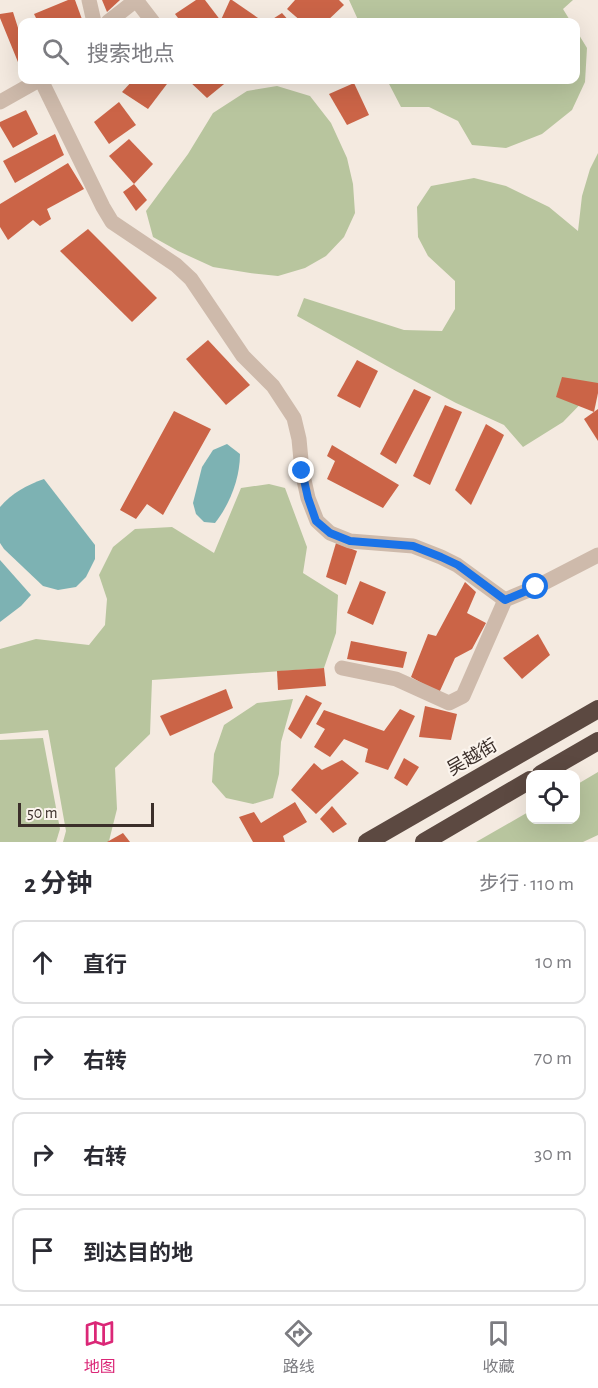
<!DOCTYPE html>
<html lang="zh">
<head>
<meta charset="utf-8">
<style>
  body { margin:0; font-family:"Alegreya Sans","Noto Sans SC",sans-serif; background:#f7f7f7; color:#2b2b33 }
  .controls { position:absolute; right:18px; bottom:18px; display:grid; overflow:hidden; border-radius:12px; box-shadow:0 6px 24px #0002 }
  .controls button { width:54px; height:54px; display:grid; place-items:center; padding:0; border:0; border-bottom:2px solid #e1e1e2; background:#fff; color:#2b2b33; font:30px sans-serif }
  .scale { position:absolute; left:18px; bottom:15px; width:136px; box-sizing:border-box; padding-left:6px; border:3px solid #3b2f2a; border-top:0; font-size:16px; line-height:21px; white-space:nowrap; color:#3b2f2a; -webkit-text-stroke:4px #fbf4ed; paint-order:stroke }
  .stop { position:absolute; width:18px; height:18px; margin:-14px; border:4px solid #1a73e8; border-radius:50%; background:#fff }
  .stop.end { background:#1a73e8; border-color:#fff; box-shadow:0 2px 6px #0008 }
  .list { margin:0; padding:0; list-style:none }
  h2 { display:flex; justify-content:space-between; align-items:center; height:78px; margin:0; padding:0 24px; font-size:26px }
  h2 small { font-size:20px; font-weight:400; color:#7c7c81 }
  .list li { display:grid; grid-template-columns:39px 1fr auto; gap:18px; align-items:center; box-sizing:border-box; height:84px; margin:0 12px 12px; padding:0 12px; border:2px solid #e1e1e2; border-radius:12px }
  .list b { display:block; font-size:22px; white-space:nowrap }
  .list em { font-size:20px; font-style:normal; color:#7c7c81 }
  .icon { flex:none; width:33px; height:33px; fill:none; stroke:currentColor; stroke-width:2; stroke-linecap:round; stroke-linejoin:round }
  .map { position:relative; flex:none; width:598px; height:842px; overflow:hidden }
  .search { position:absolute; background:#fff; box-shadow:0 6px 24px #0002; left:18px; right:18px; top:18px; height:66px; display:flex; align-items:center; gap:15px; box-sizing:border-box; padding:0 21px; border-radius:12px; color:#7c7c81; font-size:22px }
  .sheet { height:462px; background:#fff }
  nav { display:flex; justify-content:space-around; align-items:center; box-sizing:border-box; height:84px; border-top:2px solid #e1e1e2; background:#fff; font-size:16px; color:#7c7c81 }
  nav a { display:grid; justify-items:center; gap:3px }
  nav .on { color:#db2777 }
  .map>svg:first-child { display:block }
  .green { fill:#b8c59e }
  .water { fill:#7db2b3 }
  .building { fill:#cb6447 }
  .lines { fill:none; stroke-linecap:round; stroke-linejoin:round }
  .minor { stroke:#cebaab; stroke-width:15 }
  .highway { stroke:#5c4941; stroke-width:18 }
  .route { stroke:#1a73e8; stroke-width:8 }
  .labels { text-anchor:middle; stroke-width:4.5; stroke-linejoin:round; paint-order:stroke }
  .street-label { font-size:18px; fill:#3b2f2a; stroke:#fbf4ed }
</style>
</head>
<body>
<div class="map">
<svg width="598" height="842" viewBox="0 0 598 842">
  <rect width="100%" height="100%" fill="#f4eae0"/>
  <!-- green -->
  <g class="green">
    <polygon points="349,0 573,0 563,9 571,22 359,22"/>
    <polygon points="576,30 587,48 585,82 572,110 542,134 506,148 472,145 458,121 429,107 401,107 387,80 576,80"/>
    <polygon points="277,86 310,96 331,123 347,158 353,184 355,213 344,237 326,256 305,268 278,276 250,273 213,267 178,251 153,237 146,211 188,154 213,113 247,91"/>
    <polygon points="598,153 598,386 563,422 523,447 504,425 456,403 396,371 297,316 304,298 404,330 442,331 455,309 455,281 428,256 418,237 417,207 431,186 474,178 506,186 549,207 578,231 582,196 590,169"/>
    <polygon points="269,484 285,488 307,547 303,573 338,595 336,633 324,668 152,680 150,734 115,768 117,809 109,841 108,842 63,842 66,831 48,730 0,734 0,649 36,639 89,645 105,625 107,599 99,575 113,547 135,529 172,527 214,553 241,488"/>
    <polygon points="293,699 281,742 279,774 273,798 253,804 226,798 212,782 214,754 224,725 257,703"/>
    <polygon points="43,738 60,829 56,842 0,842 0,740"/>
    <polygon points="598,772 598,835 583,842 476,842 530,811 530,820 576,820 576,785"/>
  </g>
  <!-- water -->
  <g class="water">
    <path d="M227,444L240,454C240,478 230,504 215,523L204,522L196,514L193,503L202,467L213,450Z"/>
    <path d="M44,479L95,545V559L86,577L76,587L58,590L43,586L4,549L0,543V507C12,493 27,485 44,479Z"/>
    <polygon points="0,560 31,595 21,606 0,622"/>
  </g>
  <!-- building -->
  <g class="building">
    <polygon points="68,0 75,0 83,22 38,22 34,14"/>
    <polygon points="102,0 120,0 107,12"/>
    <polygon points="196,0 205,0 221,21 218,22 181,22 175,14"/>
    <polygon points="230,0 232,0 264,22 220,22"/>
    <polygon points="295,0 339,0 344,5 326,22 302,22 287,9"/>
    <polygon points="13,12 19,31 22,29 22,66 20,67 0,18 0,14"/>
    <polygon points="282,13 290,22 268,22"/>
    <polygon points="133,80 170,80 148,109 122,92"/>
    <polygon points="188,80 229,80 207,98"/>
    <polygon points="354,83 369,115 347,125 329,94"/>
    <polygon points="119,102 136,125 109,144 94,122"/>
    <polygon points="26,110 38,134 13,148 0,126 0,122"/>
    <polygon points="55,134 64,155 15,183 3,161"/>
    <polygon points="129,139 153,164 134,184 109,156"/>
    <polygon points="68,163 84,189 47,209 51,219 40,226 33,220 8,240 0,227 0,204"/>
    <polygon points="134,184 147,200 136,211 123,192"/>
    <polygon points="88,229 157,298 132,322 60,251"/>
    <polygon points="208,340 250,385 226,405 186,359"/>
    <polygon points="357,360 378,371 360,408 337,396"/>
    <polygon points="562,377 598,383 598,393 594,412 556,397"/>
    <polygon points="414,389 431,397 396,464 380,454"/>
    <polygon points="445,405 462,412 430,485 413,476"/>
    <polygon points="598,409 598,441 584,419"/>
    <polygon points="174,411 211,429 163,515 147,504 136,519 120,510"/>
    <polygon points="486,424 504,435 471,505 455,490"/>
    <polygon points="332,445 399,485 383,508 327,479 335,461 327,456"/>
    <polygon points="336,543 357,551 346,585 326,577"/>
    <polygon points="360,581 386,592 373,625 347,613"/>
    <polygon points="465,582 476,592 467,613 486,623 472,649 455,658 439,693 411,677 428,634 436,636"/>
    <polygon points="538,634 550,655 522,679 503,658"/>
    <polygon points="351,641 407,652 403,668 347,659"/>
    <polygon points="324,668 326,686 278,690 277,671"/>
    <polygon points="226,689 233,708 170,736 160,716"/>
    <polygon points="306,695 322,703 301,739 288,729"/>
    <polygon points="425,706 457,714 451,740 419,737"/>
    <polygon points="400,709 415,716 388,770 365,762 368,749 344,739 330,757 314,747 325,729 316,724 324,710 384,731"/>
    <polygon points="404,758 419,767 407,786 394,778"/>
    <polygon points="342,760 359,773 316,814 291,790 314,763 322,770"/>
    <polygon points="295,802 307,822 283,836 285,842 253,842 239,817 254,812 261,823"/>
    <polygon points="332,806 347,824 333,833 320,819"/>
    <polygon points="123,833 130,842 107,842"/>
  </g>
  <g class="lines">
    <!-- minor -->
    <g class="minor">
      <polyline points="89,0 94,22"/>
      <polyline points="108,22 136,0 153,22"/>
      <polyline points="41,80 103,207 112,222 176,265 191,279 243,356 273,386 294,418 299,439 302,471 308,498 317,521 330,533 350,541 413,546 441,557 457,565 505,600"/>
      <polyline points="0,102 39,80"/>
      <polyline points="342,668 396,679 449,703 463,696 505,600 536,587 598,555"/>
    </g>
    <!-- highway -->
    <g class="highway">
      <polyline points="541,774 598,741"/>
      <polyline points="367,842 598,709"/>
      <polyline points="424,842 530,780"/>
    </g>
  </g>
  <g class="lines">
    <!-- route -->
    <polyline class="route" points="302,471 308,498 316,521 330,533 350,541 413,546 441,557 458,565 505,600 536,587"/>
  </g>
  <g class="labels">
    <!-- street labels -->
    <g class="street-label">
      <text transform="translate(472 757) rotate(-30)" y="6">吴越街</text>
    </g>
  </g>
</svg>
<div class="controls">
<button><svg class="icon" aria-label="locate" viewBox="0 0 24 24"><circle cx="12" cy="12" r="6"/><path d="M12 2v4M12 18v4M2 12h4M18 12h4"/></svg></button>
</div>
<div class="scale">50 m</div>
<div class="stop" style="left:536px;top:587px"></div>
<div class="stop end" style="left:302px;top:471px"></div>
<div class="search"><svg class="icon" aria-label="search" viewBox="0 0 24 24"><circle cx="10" cy="10" r="6"/><path d="M15 15l6 6"/></svg>搜索地点</div>
</div>
<section class="sheet">
<h2>2 分钟<small>步行 · 110 m</small></h2>
<ul class="list">
<li><svg class="icon" aria-label="ahead" viewBox="0 0 24 24"><path d="M12 20V5M6 11l6-6 6 6"/></svg><div><b>直行</b></div><em>10 m</em></li>
<li><svg class="icon" aria-label="right" viewBox="0 0 24 24"><path d="M7 20v-9h11M14 6l5 5-5 5"/></svg><div><b>右转</b></div><em>70 m</em></li>
<li><svg class="icon" aria-label="right" viewBox="0 0 24 24"><path d="M7 20v-9h11M14 6l5 5-5 5"/></svg><div><b>右转</b></div><em>30 m</em></li>
<li><svg class="icon" aria-label="arrive" viewBox="0 0 24 24"><path d="M6 21V4h12l-3 4 3 4H6"/></svg><div><b>到达目的地</b></div></li>
</ul>
</section>
<nav>
<a class="on"><svg class="icon" aria-label="map" viewBox="0 0 24 24"><path d="M3 6l6-2 6 2 6-2v14l-6 2-6-2-6 2zM9 4v14M15 6v14"/></svg>地图</a>
<a><svg class="icon" aria-label="directions" viewBox="0 0 24 24"><path d="M12 3l9 9-9 9-9-9zM9 14v-3h6M13 9l2 2-2 2"/></svg>路线</a>
<a><svg class="icon" aria-label="saved" viewBox="0 0 24 24"><path d="M7 4h10v16l-5-4-5 4z"/></svg>收藏</a>
</nav>
</body>
</html>
